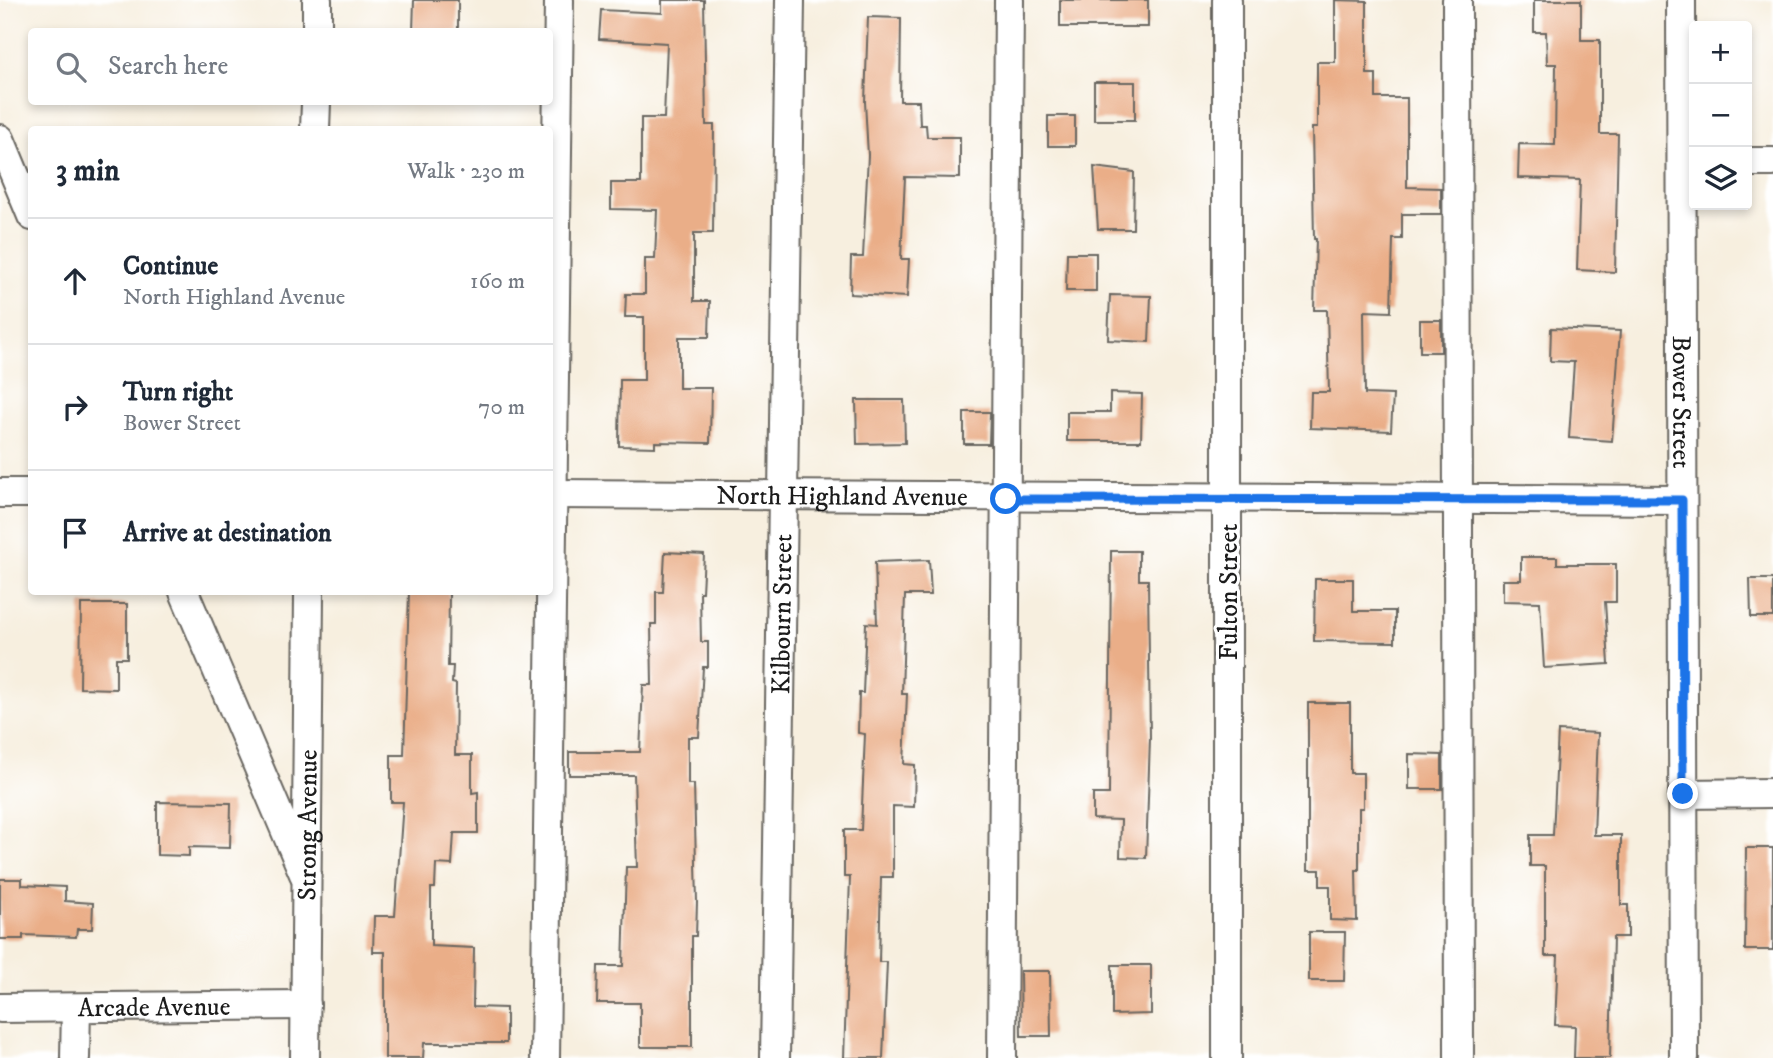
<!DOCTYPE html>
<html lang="en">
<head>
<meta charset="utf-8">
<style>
  body { margin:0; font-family:"IM FELL DW Pica",serif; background:#f2f2f3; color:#1f2937 }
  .controls { position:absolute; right:21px; top:21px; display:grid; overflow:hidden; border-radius:7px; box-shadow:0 4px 10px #0003 }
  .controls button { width:63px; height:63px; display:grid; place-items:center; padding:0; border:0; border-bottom:2px solid #e0e1e3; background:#fff; color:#1f2937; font:35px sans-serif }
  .stop { position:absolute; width:21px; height:21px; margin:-16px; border:5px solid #1a73e8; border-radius:50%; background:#fff }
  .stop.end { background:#1a73e8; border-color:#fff; box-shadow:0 2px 7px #0008 }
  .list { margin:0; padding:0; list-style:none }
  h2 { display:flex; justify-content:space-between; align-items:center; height:91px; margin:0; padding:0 28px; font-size:30px }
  h2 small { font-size:23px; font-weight:400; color:#747a83 }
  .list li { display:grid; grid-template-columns:46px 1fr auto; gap:21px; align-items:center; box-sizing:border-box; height:126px; padding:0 28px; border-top:2px solid #e0e1e3 }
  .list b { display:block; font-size:26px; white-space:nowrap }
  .list p { margin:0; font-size:23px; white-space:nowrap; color:#747a83 }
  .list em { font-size:23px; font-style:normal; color:#747a83 }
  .icon { flex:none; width:38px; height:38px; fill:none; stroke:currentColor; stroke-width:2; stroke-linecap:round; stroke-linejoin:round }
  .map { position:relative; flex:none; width:1773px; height:1058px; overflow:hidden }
  .search { position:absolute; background:#fff; box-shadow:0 4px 10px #0003; left:28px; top:28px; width:525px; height:77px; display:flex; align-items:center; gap:18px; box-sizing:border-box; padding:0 24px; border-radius:7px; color:#747a83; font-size:26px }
  .panel { position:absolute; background:#fff; box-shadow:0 4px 10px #0003; left:28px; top:126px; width:525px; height:469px; border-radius:7px }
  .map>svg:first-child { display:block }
  .building { fill:#eaae88 }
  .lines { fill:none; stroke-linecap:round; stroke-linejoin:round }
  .minor-casing { stroke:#696660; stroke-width:32 }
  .minor { stroke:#fff; stroke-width:28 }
  .route { stroke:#1a73e8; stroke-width:9 }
  .labels { text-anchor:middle; stroke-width:6; stroke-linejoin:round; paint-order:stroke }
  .street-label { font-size:26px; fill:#1c1c1c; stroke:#fff }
</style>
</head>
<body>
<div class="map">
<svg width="1773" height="1058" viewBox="0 0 1773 1058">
  <rect width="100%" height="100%" fill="#fff"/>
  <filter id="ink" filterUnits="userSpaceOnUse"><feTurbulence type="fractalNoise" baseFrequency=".0143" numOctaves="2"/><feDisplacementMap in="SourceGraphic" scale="14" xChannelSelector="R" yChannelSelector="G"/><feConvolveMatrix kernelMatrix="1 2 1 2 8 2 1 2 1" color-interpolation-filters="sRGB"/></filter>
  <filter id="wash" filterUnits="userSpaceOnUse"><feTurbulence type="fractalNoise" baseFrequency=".00686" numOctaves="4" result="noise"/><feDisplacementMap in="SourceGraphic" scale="28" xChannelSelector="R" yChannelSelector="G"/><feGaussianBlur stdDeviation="1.57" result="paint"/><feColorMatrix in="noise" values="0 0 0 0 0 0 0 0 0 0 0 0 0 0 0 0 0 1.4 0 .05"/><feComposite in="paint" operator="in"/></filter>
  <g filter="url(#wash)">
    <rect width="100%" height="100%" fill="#f7efdf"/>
    <g id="blocks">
      <!-- building -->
      <g class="building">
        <polygon points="414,0 458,0 458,32 413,32"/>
        <polygon points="662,0 704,0 706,125 714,125 713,233 694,233 694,301 710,301 709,337 679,337 679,388 711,388 710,443 655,442 655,447 619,446 620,380 644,380 644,317 625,317 626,294 645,294 645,259 655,259 657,210 611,209 611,183 641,183 641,118 664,118 667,43 599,39 601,10 662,13"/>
        <rect x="1060" y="0" width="88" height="27"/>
        <polygon points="1335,0 1367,1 1367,74 1376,74 1376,98 1407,98 1407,187 1441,188 1441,214 1402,214 1402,239 1393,239 1391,312 1364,311 1365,394 1393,395 1391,431 1310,428 1311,392 1329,392 1327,310 1314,310 1316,239 1314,239 1312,128 1317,128 1317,62 1335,62"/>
        <polygon points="1534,0 1581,0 1581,40 1600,40 1600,134 1618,134 1615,272 1577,270 1580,180 1518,178 1519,144 1555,145 1556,64 1547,64 1546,32 1534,32"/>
        <polygon points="868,17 901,18 900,101 919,101 920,125 926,125 927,137 960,137 960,178 905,177 901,259 909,259 907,297 850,294 851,257 863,257 868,155 865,102"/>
        <rect x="1094" y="82" width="41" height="38"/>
        <rect x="1048" y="116" width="27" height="30"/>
        <polygon points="1094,167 1134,172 1133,229 1098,229"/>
        <polygon points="1067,253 1096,253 1096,291 1066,291"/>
        <polygon points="1110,295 1151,296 1149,342 1108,340"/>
        <rect x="1420" y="320" width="21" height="32"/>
        <polygon points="1551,328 1620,331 1612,441 1569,438 1574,362 1550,361"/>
        <polygon points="1110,393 1142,394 1141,441 1067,441 1067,412 1110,412"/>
        <polygon points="856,400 904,400 905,443 857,444"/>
        <polygon points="964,412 990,412 989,444 964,444"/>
        <polygon points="1111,551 1139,551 1139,580 1148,580 1150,738 1146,858 1120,857 1121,820 1093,819 1093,794 1109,794"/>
        <polygon points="665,552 704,554 702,592 700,592 701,642 708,642 708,667 703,667 699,737 688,737 688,784 694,784 697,902 696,936 692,936 692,1047 640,1047 640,1003 597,1003 598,966 623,966 626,867 637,867 634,775 569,775 569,752 640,752 643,685 652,685 651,624 656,624 656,592 663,592"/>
        <polygon points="1521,557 1557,557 1557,564 1616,564 1616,602 1605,602 1609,664 1544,668 1540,602 1503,601 1503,580 1521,580"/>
        <polygon points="929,560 931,595 905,595 902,694 907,694 904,764 915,765 914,807 893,806 893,877 881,877 879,962 887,962 883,1058 844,1058 850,877 844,877 844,830 861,830 865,734 858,733 859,693 863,693 866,623 877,624 875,562"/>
        <polygon points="1315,579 1353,579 1353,611 1395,611 1395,642 1314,641"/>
        <polygon points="1750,579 1773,579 1773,617 1751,617"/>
        <polygon points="409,592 449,592 448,666 453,666 452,683 456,684 455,755 472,755 472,793 478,792 478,833 454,833 452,865 436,864 435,888 431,888 431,946 474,948 473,1007 506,1008 506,1043 424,1043 423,1058 385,1058 385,952 373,952 374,916 395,916 403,802 391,802 391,755 404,755"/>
        <polygon points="81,604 127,604 127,658 116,658 116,689 80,688"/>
        <polygon points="1308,703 1350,703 1350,773 1363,773 1363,808 1359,808 1359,870 1356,870 1357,921 1330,920 1330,886 1320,886 1320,870 1308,870"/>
        <polygon points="1558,731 1598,733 1594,835 1621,835 1621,905 1628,905 1628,937 1613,937 1610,1058 1574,1058 1575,1026 1555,1025 1558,956 1545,956 1545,866 1530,866 1530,835 1553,835"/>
        <polygon points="1409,754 1442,755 1442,789 1409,789"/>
        <polygon points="157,802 231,803 230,848 189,847 189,856 157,855"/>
        <polygon points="1746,848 1773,848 1773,950 1745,950"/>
        <polygon points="0,879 22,879 22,885 65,887 65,901 93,903 92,929 77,929 76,937 23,935 23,939 0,939"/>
        <polygon points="1309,932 1345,932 1344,981 1309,981"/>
        <polygon points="1112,965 1151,965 1151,1014 1112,1015"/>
        <polygon points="1020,971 1050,971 1051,1036 1021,1036"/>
      </g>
    </g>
  </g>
  <g filter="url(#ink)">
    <use href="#blocks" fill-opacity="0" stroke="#696660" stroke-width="2"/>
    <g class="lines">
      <defs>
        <g id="minor">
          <polyline points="1227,0 1227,1058"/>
          <polyline points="1457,0 1459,1058"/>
          <path id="s1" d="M1681,0L1684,1058"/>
          <polyline points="317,32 317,0"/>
          <polyline points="315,130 316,102"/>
          <polyline points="0,139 32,216"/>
          <polyline points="1747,162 1773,162"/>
          <polyline points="0,493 32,493"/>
          <path id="s2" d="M550,494L1682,500"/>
          <polyline points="184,592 304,874"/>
          <polyline points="1683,794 1773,793"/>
          <path id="s3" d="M0,1008L306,1005"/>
          <polyline points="75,1058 76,1008"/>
          <path id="s4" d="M305,1058L309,592"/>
          <polyline points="545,1058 559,0"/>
          <path id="s5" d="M775,1058L790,0"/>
          <polyline points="1002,1058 1009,0"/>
        </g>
      </defs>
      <!-- minor casing -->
      <use href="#minor" class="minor-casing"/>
      <!-- minor -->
      <use href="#minor" class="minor"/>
    </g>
  </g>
  <g class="lines" filter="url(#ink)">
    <!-- route -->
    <polyline class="route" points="1006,499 1682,500 1683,794"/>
  </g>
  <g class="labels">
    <!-- street labels -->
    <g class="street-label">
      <text dy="9" stroke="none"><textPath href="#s1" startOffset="402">Bower Street</textPath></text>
      <text dy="9" stroke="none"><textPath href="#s2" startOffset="292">North Highland Avenue</textPath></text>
      <text transform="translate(1228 592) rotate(-90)" y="9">Fulton Street</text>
      <text dy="9" stroke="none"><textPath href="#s5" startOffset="444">Kilbourn Street</textPath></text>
      <text dy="9" stroke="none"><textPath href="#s4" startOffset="233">Strong Avenue</textPath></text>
      <text dy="9" stroke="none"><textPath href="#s3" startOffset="154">Arcade Avenue</textPath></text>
    </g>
  </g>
</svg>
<div class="controls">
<button>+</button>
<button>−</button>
<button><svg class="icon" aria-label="layers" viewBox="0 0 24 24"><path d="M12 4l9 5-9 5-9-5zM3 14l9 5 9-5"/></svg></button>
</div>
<div class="stop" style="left:1006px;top:499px"></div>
<div class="stop end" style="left:1683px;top:794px"></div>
<div class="search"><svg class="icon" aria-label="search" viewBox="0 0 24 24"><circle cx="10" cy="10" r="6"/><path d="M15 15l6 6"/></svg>Search here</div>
<section class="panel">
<h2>3 min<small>Walk · 230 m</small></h2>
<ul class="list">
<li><svg class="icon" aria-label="ahead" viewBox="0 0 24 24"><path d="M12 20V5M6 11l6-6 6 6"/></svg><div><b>Continue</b><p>North Highland Avenue</p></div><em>160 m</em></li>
<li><svg class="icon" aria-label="right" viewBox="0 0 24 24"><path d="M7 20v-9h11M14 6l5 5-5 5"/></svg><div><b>Turn right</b><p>Bower Street</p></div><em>70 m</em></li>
<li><svg class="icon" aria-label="arrive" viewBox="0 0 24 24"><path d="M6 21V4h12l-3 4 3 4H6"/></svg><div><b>Arrive at destination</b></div></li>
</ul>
</section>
</div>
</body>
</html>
